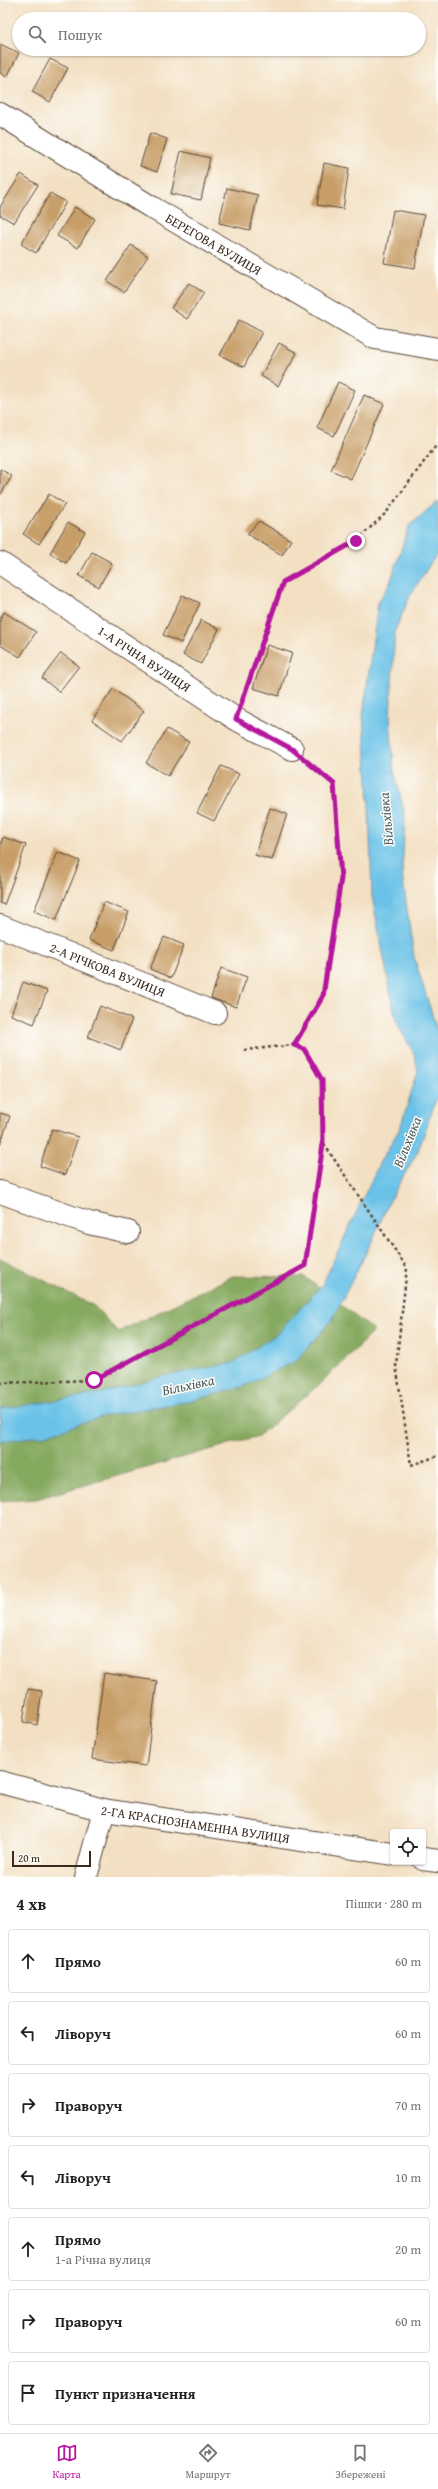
<!DOCTYPE html>
<html lang="uk">
<head>
<meta charset="utf-8">
<style>
  body { margin:0; font-family:"Gentium Book Plus",serif; background:#f2f2f2; color:#202124 }
  .controls { position:absolute; right:12px; bottom:12px; display:grid; overflow:hidden; border-radius:4px; box-shadow:0 1px 3px #0004 }
  .controls button { width:36px; height:36px; display:grid; place-items:center; padding:0; border:0; border-bottom:1px solid #e0e0e0; background:#fff; color:#202124; font:20px sans-serif }
  .scale { position:absolute; left:12px; bottom:10px; width:79px; box-sizing:border-box; padding-left:4px; border:2px solid #3b2a1e; border-top:0; font-size:11px; line-height:14px; white-space:nowrap; color:#3b2a1e; -webkit-text-stroke:3px #fdfcf7; paint-order:stroke }
  .stop { position:absolute; width:12px; height:12px; margin:-9px; border:3px solid #b5179e; border-radius:50%; background:#fff }
  .stop.end { background:#b5179e; border-color:#fff; box-shadow:0 1px 4px #0008 }
  .list { margin:0; padding:0; list-style:none }
  h2 { display:flex; justify-content:space-between; align-items:center; height:52px; margin:0; padding:0 16px; font-size:17px }
  h2 small { font-size:13px; font-weight:400; color:#757577 }
  .list li { display:grid; grid-template-columns:26px 1fr auto; gap:12px; align-items:center; box-sizing:border-box; height:64px; margin:0 8px 8px; padding:0 8px; border:1px solid #e0e0e0; border-radius:4px }
  .list b { display:block; font-size:15px; white-space:nowrap }
  .list p { margin:0; font-size:13px; white-space:nowrap; color:#757577 }
  .list em { font-size:13px; font-style:normal; color:#757577 }
  .icon { flex:none; width:22px; height:22px; fill:none; stroke:currentColor; stroke-width:2; stroke-linecap:round; stroke-linejoin:round }
  .map { position:relative; flex:none; width:438px; height:1877px; overflow:hidden }
  .search { position:absolute; background:#fff; box-shadow:0 1px 3px #0004; left:12px; right:12px; top:12px; height:44px; display:flex; align-items:center; gap:10px; box-sizing:border-box; padding:0 14px; border-radius:22px; color:#757577; font-size:15px }
  .sheet { height:556px; background:#fff }
  nav { display:flex; justify-content:space-around; align-items:center; box-sizing:border-box; height:56px; border-top:1px solid #e0e0e0; background:#fff; font-size:11px; color:#757577 }
  nav a { display:grid; justify-items:center; gap:2px }
  nav .on { color:#b5179e }
  .map>svg:first-child { display:block }
  .forest { fill:#85a95e; stroke:#606a3e }
  .water { fill:#6bc2e8; stroke:#537683 }
  .building { fill:#c89e67 }
  .lines { fill:none; stroke-linecap:round; stroke-linejoin:round }
  .street-casing { stroke:#574537; stroke-width:24 }
  .path { stroke:#574537; stroke-width:2.5; stroke-dasharray:3 3; stroke-linecap:butt }
  .street { stroke:#fff; stroke-width:22 }
  .route { stroke:#b5179e; stroke-width:5 }
  .labels { text-anchor:middle; stroke-width:3; stroke-linejoin:round; paint-order:stroke }
  .street-label { font-size:13px; fill:#3b2a1e; stroke:#fdfcf7 }
  .water-label { font-size:14px; font-style:italic; fill:#4c5f65; stroke:#fdfcf7 }
</style>
</head>
<body>
<div class="map">
<svg width="438" height="1877" viewBox="0 0 438 1877">
  <rect width="100%" height="100%" fill="#fdfcf7"/>
  <filter id="ink" filterUnits="userSpaceOnUse"><feTurbulence type="fractalNoise" baseFrequency=".025" numOctaves="2"/><feDisplacementMap in="SourceGraphic" scale="8" xChannelSelector="R" yChannelSelector="G"/><feConvolveMatrix kernelMatrix="1 2 1 2 8 2 1 2 1" color-interpolation-filters="sRGB"/></filter>
  <filter id="wash" filterUnits="userSpaceOnUse"><feTurbulence type="fractalNoise" baseFrequency=".012" numOctaves="4" result="noise"/><feDisplacementMap in="SourceGraphic" scale="16" xChannelSelector="R" yChannelSelector="G"/><feGaussianBlur stdDeviation="0.9" result="paint"/><feColorMatrix in="noise" values="0 0 0 0 0 0 0 0 0 0 0 0 0 0 0 0 0 1.4 0 .05"/><feComposite in="paint" operator="in"/></filter>
  <g filter="url(#wash)">
    <rect width="100%" height="100%" fill="#f3e0c3"/>
    <!-- forest -->
    <polygon class="forest" points="0,1258 94,1306 118,1332 233,1276 305,1277 374,1331 322,1382 258,1436 36,1499 0,1501"/>
    <!-- water -->
    <polygon class="water" points="438,501 438,552 411,594 395,630 390,717 394,770 405,815 402,874 414,957 438,1033 438,1094 418,1151 391,1198 371,1243 332,1320 296,1361 245,1386 191,1401 104,1416 42,1436 0,1441 0,1409 97,1394 164,1376 233,1363 277,1334 322,1285 380,1162 400,1128 418,1071 415,1056 396,1021 372,896 368,782 363,716 378,602 390,583 409,526"/>
    <g id="blocks">
      <!-- building -->
      <g class="building">
        <polygon points="0,44 19,53 7,77 0,73"/>
        <polygon points="50,59 68,68 50,102 32,92"/>
        <polygon points="150,133 167,139 157,172 140,166"/>
        <polygon points="181,151 210,158 201,200 171,194"/>
        <polygon points="324,163 349,168 343,209 317,205"/>
        <polygon points="21,174 38,185 14,223 0,215 0,207"/>
        <polygon points="227,188 258,195 250,230 219,223"/>
        <polygon points="50,193 66,202 36,253 21,244"/>
        <polygon points="75,207 95,219 78,248 57,236"/>
        <polygon points="393,210 424,215 415,268 384,263"/>
        <polygon points="131,245 148,256 124,292 107,281"/>
        <polygon points="189,283 204,293 187,319 171,308"/>
        <polygon points="239,320 262,332 244,367 220,355"/>
        <polygon points="279,343 297,353 278,386 261,376"/>
        <polygon points="338,382 355,390 334,436 317,428"/>
        <polygon points="364,395 384,404 351,479 331,470"/>
        <polygon points="0,469 12,476 0,495"/>
        <polygon points="49,494 65,504 39,544 23,534"/>
        <polygon points="259,521 291,540 282,555 247,534"/>
        <polygon points="68,522 85,532 66,563 50,553"/>
        <polygon points="92,552 112,563 99,587 79,576"/>
        <polygon points="182,595 200,603 181,643 163,635"/>
        <polygon points="4,612 36,632 20,657 0,645 0,619"/>
        <polygon points="201,620 219,629 201,664 183,655"/>
        <polygon points="267,645 292,653 279,696 253,688"/>
        <polygon points="61,653 79,666 59,692 42,678"/>
        <polygon points="113,689 144,711 122,741 92,720"/>
        <polygon points="167,729 189,742 168,776 146,763"/>
        <polygon points="221,766 239,774 214,821 197,813"/>
        <polygon points="270,808 287,814 272,860 255,855"/>
        <polygon points="3,837 26,845 4,905 0,903 0,846"/>
        <polygon points="58,852 80,861 56,920 34,911"/>
        <polygon points="104,902 129,912 114,950 89,940"/>
        <polygon points="164,937 184,945 171,978 150,969"/>
        <polygon points="221,968 247,977 236,1007 211,998"/>
        <polygon points="23,982 47,991 34,1024 11,1015"/>
        <polygon points="100,1006 132,1019 121,1050 88,1037"/>
        <polygon points="0,1113 10,1116 0,1145"/>
        <polygon points="52,1129 78,1137 65,1175 40,1166"/>
        <polygon points="104,1673 157,1681 146,1766 92,1759"/>
        <polygon points="28,1689 42,1691 37,1725 23,1722"/>
      </g>
    </g>
  </g>
  <g filter="url(#ink)">
    <use href="#blocks" fill-opacity="0" stroke="#574537" stroke-width="1"/>
    <g class="lines">
      <defs>
        <g id="street">
          <path id="s1" d="M0,114L151,207L375,338L438,349"/>
          <path id="s2" d="M0,563L236,719L292,749"/>
          <path id="s3" d="M0,926L215,1013"/>
          <polyline points="0,1192 89,1223 128,1232"/>
          <path id="s4" d="M0,1782L104,1810L393,1854"/>
          <polyline points="423,1859 438,1861"/>
          <polyline points="86,1877 104,1810"/>
        </g>
      </defs>
      <!-- street casing -->
      <use href="#street" class="street-casing"/>
      <!-- path -->
      <g class="path">
        <polyline points="244,695 283,582 356,541 386,513 438,443"/>
        <polyline points="244,1050 294,1045 323,996 341,878 334,784 311,765"/>
        <polyline points="324,1144 407,1268 396,1365 411,1465 438,1456"/>
        <polyline points="0,1383 94,1380 305,1266 323,1144 322,1080 304,1049 294,1045"/>
      </g>
      <!-- street -->
      <use href="#street" class="street"/>
    </g>
  </g>
  <g class="lines" filter="url(#ink)">
    <!-- route -->
    <polyline class="route" points="94,1380 305,1266 323,1144 322,1080 304,1049 294,1045 323,996 341,878 334,784 292,749 236,719 283,582 356,541"/>
  </g>
  <g class="labels">
    <!-- street labels -->
    <g class="street-label">
      <text dy="5" stroke="none"><textPath href="#s1" startOffset="250">БЕРЕГОВА ВУЛИЦЯ</textPath></text>
      <text dy="5" stroke="none"><textPath href="#s2" startOffset="173">1-А РІЧНА ВУЛИЦЯ</textPath></text>
      <text dy="5" stroke="none"><textPath href="#s3" startOffset="116">2-А РІЧКОВА ВУЛИЦЯ</textPath></text>
      <text dy="5" stroke="none"><textPath href="#s4" startOffset="200">2-ГА КРАСНОЗНАМЕННА ВУЛИЦЯ</textPath></text>
    </g>
    <!-- water labels -->
    <g class="water-label">
      <text transform="translate(386 819) rotate(-95)" y="5">Вільхівка</text>
      <text transform="translate(407 1142) rotate(-68)" y="5">Вільхівка</text>
      <text transform="translate(188 1385) rotate(-12)" y="5">Вільхівка</text>
    </g>
  </g>
</svg>
<div class="controls">
<button><svg class="icon" aria-label="locate" viewBox="0 0 24 24"><circle cx="12" cy="12" r="6"/><path d="M12 2v4M12 18v4M2 12h4M18 12h4"/></svg></button>
</div>
<div class="scale">20 m</div>
<div class="stop" style="left:94px;top:1380px"></div>
<div class="stop end" style="left:356px;top:541px"></div>
<div class="search"><svg class="icon" aria-label="search" viewBox="0 0 24 24"><circle cx="10" cy="10" r="6"/><path d="M15 15l6 6"/></svg>Пошук</div>
</div>
<section class="sheet">
<h2>4 хв<small>Пішки · 280 m</small></h2>
<ul class="list">
<li><svg class="icon" aria-label="ahead" viewBox="0 0 24 24"><path d="M12 20V5M6 11l6-6 6 6"/></svg><div><b>Прямо</b></div><em>60 m</em></li>
<li><svg class="icon" aria-label="left" viewBox="0 0 24 24"><path d="M17 20v-9H6M10 6l-5 5 5 5"/></svg><div><b>Ліворуч</b></div><em>60 m</em></li>
<li><svg class="icon" aria-label="right" viewBox="0 0 24 24"><path d="M7 20v-9h11M14 6l5 5-5 5"/></svg><div><b>Праворуч</b></div><em>70 m</em></li>
<li><svg class="icon" aria-label="left" viewBox="0 0 24 24"><path d="M17 20v-9H6M10 6l-5 5 5 5"/></svg><div><b>Ліворуч</b></div><em>10 m</em></li>
<li><svg class="icon" aria-label="ahead" viewBox="0 0 24 24"><path d="M12 20V5M6 11l6-6 6 6"/></svg><div><b>Прямо</b><p>1-а Річна вулиця</p></div><em>20 m</em></li>
<li><svg class="icon" aria-label="right" viewBox="0 0 24 24"><path d="M7 20v-9h11M14 6l5 5-5 5"/></svg><div><b>Праворуч</b></div><em>60 m</em></li>
<li><svg class="icon" aria-label="arrive" viewBox="0 0 24 24"><path d="M6 21V4h12l-3 4 3 4H6"/></svg><div><b>Пункт призначення</b></div></li>
</ul>
</section>
<nav>
<a class="on"><svg class="icon" aria-label="map" viewBox="0 0 24 24"><path d="M3 6l6-2 6 2 6-2v14l-6 2-6-2-6 2zM9 4v14M15 6v14"/></svg>Карта</a>
<a><svg class="icon" aria-label="directions" viewBox="0 0 24 24"><path d="M12 3l9 9-9 9-9-9zM9 14v-3h6M13 9l2 2-2 2"/></svg>Маршрут</a>
<a><svg class="icon" aria-label="saved" viewBox="0 0 24 24"><path d="M7 4h10v16l-5-4-5 4z"/></svg>Збережені</a>
</nav>
</body>
</html>
